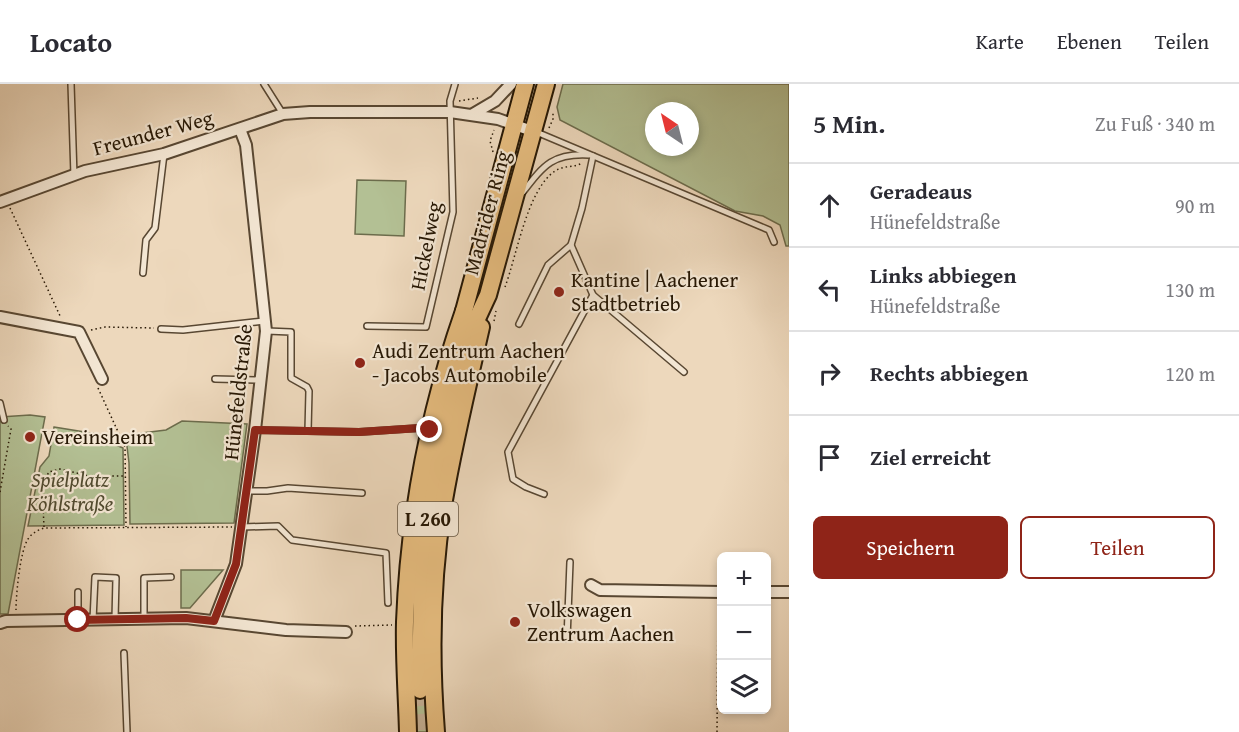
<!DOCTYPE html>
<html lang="de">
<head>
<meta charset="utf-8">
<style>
  body { margin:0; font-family:"Gentium Book Plus",serif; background:#f2f2f3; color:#2b2b33 }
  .controls { position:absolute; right:18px; bottom:18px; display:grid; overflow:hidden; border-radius:9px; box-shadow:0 3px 9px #0003 }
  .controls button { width:54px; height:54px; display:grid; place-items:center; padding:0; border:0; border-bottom:2px solid #e1e1e2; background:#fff; color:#2b2b33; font:30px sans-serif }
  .compass { position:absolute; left:645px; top:18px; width:54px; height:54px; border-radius:50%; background:#fff; box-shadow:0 3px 9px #0003; rotate:325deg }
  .stop { position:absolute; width:18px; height:18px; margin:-14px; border:4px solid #8f2418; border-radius:50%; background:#fff }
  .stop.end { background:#8f2418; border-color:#fff; box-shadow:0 2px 6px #0008 }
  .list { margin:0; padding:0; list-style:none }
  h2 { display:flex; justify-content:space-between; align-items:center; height:78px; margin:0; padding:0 24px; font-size:26px }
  h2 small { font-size:20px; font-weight:400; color:#7c7c81 }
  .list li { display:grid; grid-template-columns:39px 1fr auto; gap:18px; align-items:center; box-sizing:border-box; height:84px; padding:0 24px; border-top:2px solid #e1e1e2 }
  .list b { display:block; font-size:22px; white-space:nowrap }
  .list p { margin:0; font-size:20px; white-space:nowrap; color:#7c7c81 }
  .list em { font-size:20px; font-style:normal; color:#7c7c81 }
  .actions { display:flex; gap:12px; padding:18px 24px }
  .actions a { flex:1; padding:14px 0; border:2px solid #8f2418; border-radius:9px; text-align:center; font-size:21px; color:#8f2418 }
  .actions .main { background:#8f2418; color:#fff }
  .icon { flex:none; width:33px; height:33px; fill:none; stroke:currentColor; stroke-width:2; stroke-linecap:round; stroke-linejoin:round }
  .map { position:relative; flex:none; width:789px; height:648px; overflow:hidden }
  header { display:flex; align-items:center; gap:36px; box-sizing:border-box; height:84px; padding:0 30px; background:#fff; border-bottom:2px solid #e1e1e2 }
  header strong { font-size:28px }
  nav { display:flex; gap:33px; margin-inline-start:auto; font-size:21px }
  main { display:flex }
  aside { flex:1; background:#fff }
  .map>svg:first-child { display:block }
  .green { fill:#b3c094; stroke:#6c6c4c; stroke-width:1.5; fill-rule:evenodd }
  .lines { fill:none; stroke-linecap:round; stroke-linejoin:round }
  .primary-tunnel { stroke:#c5b197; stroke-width:16; stroke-dasharray:16 8; stroke-linecap:butt }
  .lane-casing { stroke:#584732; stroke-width:8 }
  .street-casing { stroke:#584732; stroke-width:14 }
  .primary-casing { stroke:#261704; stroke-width:20 }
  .path { stroke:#261704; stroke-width:1.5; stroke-dasharray:1.5 3; stroke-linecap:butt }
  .lane { stroke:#f3e6d3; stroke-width:5 }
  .street { stroke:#f3e6d3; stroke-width:10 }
  .primary { stroke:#e6bc7e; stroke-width:16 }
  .route { stroke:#8f2418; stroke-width:8 }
  .poi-dot { fill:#8f2418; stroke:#f3e6d3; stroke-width:2 }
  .labels { text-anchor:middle; stroke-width:4.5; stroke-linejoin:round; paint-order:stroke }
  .shield { fill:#f3e6d3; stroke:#645542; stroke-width:1.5 }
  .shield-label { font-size:20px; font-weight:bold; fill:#261704 }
  .street-label { font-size:21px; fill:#261704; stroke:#f3e6d3 }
  .poi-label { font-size:21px; fill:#261704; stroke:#f3e6d3; text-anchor:start }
  .park-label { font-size:21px; font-style:italic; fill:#504a2f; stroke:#f3e6d3 }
</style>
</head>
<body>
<header>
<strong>Locato</strong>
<nav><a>Karte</a><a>Ebenen</a><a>Teilen</a></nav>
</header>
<main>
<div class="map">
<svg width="789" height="648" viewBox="0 0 789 648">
  <rect width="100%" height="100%" fill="#edd8bc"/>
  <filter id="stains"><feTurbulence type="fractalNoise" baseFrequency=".00333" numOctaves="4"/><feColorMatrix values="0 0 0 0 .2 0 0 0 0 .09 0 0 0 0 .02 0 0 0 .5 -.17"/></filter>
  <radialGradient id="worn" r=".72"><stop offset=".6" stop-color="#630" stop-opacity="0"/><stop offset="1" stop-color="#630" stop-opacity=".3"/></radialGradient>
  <!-- green -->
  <g class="green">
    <path d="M563,0H789V162H786L780,141L763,132L735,127L560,36L557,23ZM654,27H690V63H654Z"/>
    <polygon points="357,96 406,97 404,152 355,150"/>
    <polygon points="30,331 45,333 8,530 0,530 0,333"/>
    <polygon points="182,337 247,340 234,439 130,440 129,379 126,354 134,350 166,346"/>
    <polygon points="54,343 109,352 109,358 123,364 124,441 28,442 40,383 49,372"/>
    <polygon points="181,486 223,486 190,524 181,524"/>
    <polygon points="428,604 430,648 416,648 412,605"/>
  </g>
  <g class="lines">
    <!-- primary-tunnel -->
    <polyline class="primary-tunnel" points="420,606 423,648"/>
    <defs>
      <g id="lane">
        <polyline points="71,0 74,92"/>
        <polyline points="264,0 283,30"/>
        <polyline points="534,47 769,146 774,158"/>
        <polyline points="593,72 582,124 571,161 593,211 684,288"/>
        <path d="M523,108C544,81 553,69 589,71"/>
        <polyline points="143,189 146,156 155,144 164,70"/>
        <polyline points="519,240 548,181 571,161"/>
        <polyline points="367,242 426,243 453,128 450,17 455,0"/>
        <polyline points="161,245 183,246 264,237"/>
        <polyline points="267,247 291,248 291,294 307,303 309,307 308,347"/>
        <polyline points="215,295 260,296"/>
        <polyline points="0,319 4,336"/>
        <polyline points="255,346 359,348 420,344 428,346"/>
        <polyline points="247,407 267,407 288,404 362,409"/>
        <polyline points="544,410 526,403 513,395 508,368 593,211"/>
        <polyline points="242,443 278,442 292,456 386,469 388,519"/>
        <polyline points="144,535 144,494 171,493"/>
        <polyline points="78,536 78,508"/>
        <polyline points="93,536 95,493 116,494 115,535"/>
        <polyline points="567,555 570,478"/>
        <polyline points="124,569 127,648"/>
      </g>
      <g id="street">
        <polyline points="473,30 495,17 511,0"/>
        <polyline points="0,118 85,87 164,70 283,30 310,28 450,28 498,35 532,47"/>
        <polyline points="0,233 79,248 102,295"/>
        <polyline points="591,501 600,506 722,508"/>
        <polyline points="766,508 789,508"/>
        <polyline points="214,537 236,480 255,346 266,247 246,61 240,45"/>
        <polyline points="0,539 6,537 186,534 286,546 346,548"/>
      </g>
      <g id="primary">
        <polyline points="463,236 464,227 525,0"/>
        <polyline points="420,606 422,497 430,422 442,350 462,267 488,211 546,0"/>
        <path d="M408,648C407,611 404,574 405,538C409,432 429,327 464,227"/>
        <path d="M436,648C430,571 431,493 444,416C454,358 468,300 481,243"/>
      </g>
    </defs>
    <!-- lane casing -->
    <use href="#lane" class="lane-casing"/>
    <!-- street casing -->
    <use href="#street" class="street-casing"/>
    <!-- primary casing -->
    <use href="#primary" class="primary-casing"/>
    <!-- path -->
    <g class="path">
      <polyline points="459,17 478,14"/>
      <polyline points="549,44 553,35 553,28"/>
      <polyline points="493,68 490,57 494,46"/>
      <polyline points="10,124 61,234"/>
      <path d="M505,203C517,171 527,106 555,87C564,81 574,84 582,79"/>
      <polyline points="494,237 496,227"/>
      <polyline points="91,246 105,243 154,244"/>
      <polyline points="98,304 125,363 126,443"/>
      <polyline points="109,358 123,359"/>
      <polyline points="0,408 11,345 8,342"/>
      <polyline points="44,443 42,400 49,388 60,385 89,392 126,392"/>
      <path d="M16,526C16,511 20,467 28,455C32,449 38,446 44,444L232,443"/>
      <polyline points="355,542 392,541"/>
      <polyline points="717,648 718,520"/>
    </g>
    <!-- lane -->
    <use href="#lane" class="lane"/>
    <!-- street -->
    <use href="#street" class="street"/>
    <!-- primary -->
    <use href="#primary" class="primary"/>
  </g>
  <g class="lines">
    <!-- route -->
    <polyline class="route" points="78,536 186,534 214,537 236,480 255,346 359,348 420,344 430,346"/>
  </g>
  <!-- markers -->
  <g class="poi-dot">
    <circle cx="559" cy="208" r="6"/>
    <circle cx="360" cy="279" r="6"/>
    <circle cx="30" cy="353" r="6"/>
    <circle cx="515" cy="538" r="6"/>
  </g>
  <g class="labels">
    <!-- shield labels -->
    <rect class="shield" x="398" y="418" width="60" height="34" rx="4.5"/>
    <g class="shield-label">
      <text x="428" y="442">L 260</text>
    </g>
    <!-- street labels -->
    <g class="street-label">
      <text transform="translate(153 49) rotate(-15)" y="7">Freunder Weg</text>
      <text transform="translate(487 129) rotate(-75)" y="7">Madrider Ring</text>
      <text transform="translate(426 162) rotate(-79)" y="7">Hickelweg</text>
      <text transform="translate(238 308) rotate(-84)" y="7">Hünefeldstraße</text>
    </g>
    <!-- poi labels -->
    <g class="poi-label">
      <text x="571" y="203">Kantine | Aachener<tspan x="571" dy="24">Stadtbetrieb</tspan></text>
      <text x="372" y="274">Audi Zentrum Aachen<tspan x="372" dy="24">- Jacobs Automobile</tspan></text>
      <text x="42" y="360">Vereinsheim</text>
      <text x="527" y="533">Volkswagen<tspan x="527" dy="24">Zentrum Aachen</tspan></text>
    </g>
    <!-- park labels -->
    <g class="park-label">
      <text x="70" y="403">Spielplatz<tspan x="70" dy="24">Köhlstraße</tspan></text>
    </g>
  </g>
  <rect width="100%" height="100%" filter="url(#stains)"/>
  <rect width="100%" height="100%" fill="url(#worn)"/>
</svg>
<div class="controls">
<button>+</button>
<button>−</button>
<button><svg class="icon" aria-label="layers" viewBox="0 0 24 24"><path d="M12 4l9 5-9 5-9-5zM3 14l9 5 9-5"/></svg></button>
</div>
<svg class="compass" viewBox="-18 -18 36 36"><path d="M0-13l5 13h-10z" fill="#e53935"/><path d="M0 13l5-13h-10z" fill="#7c7c81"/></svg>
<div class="stop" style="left:78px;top:536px"></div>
<div class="stop end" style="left:430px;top:346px"></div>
</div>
<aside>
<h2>5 Min.<small>Zu Fuß · 340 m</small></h2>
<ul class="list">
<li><svg class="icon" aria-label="ahead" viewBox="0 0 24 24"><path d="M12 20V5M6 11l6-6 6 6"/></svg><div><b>Geradeaus</b><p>Hünefeldstraße</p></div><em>90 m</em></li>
<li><svg class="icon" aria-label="left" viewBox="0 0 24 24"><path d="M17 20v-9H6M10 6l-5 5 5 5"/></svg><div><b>Links abbiegen</b><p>Hünefeldstraße</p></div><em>130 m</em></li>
<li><svg class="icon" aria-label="right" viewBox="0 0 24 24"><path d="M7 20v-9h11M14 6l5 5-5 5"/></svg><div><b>Rechts abbiegen</b></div><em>120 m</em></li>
<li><svg class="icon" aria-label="arrive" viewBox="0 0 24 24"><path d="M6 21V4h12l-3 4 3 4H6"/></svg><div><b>Ziel erreicht</b></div></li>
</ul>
<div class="actions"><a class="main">Speichern</a><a>Teilen</a></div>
</aside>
</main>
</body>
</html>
